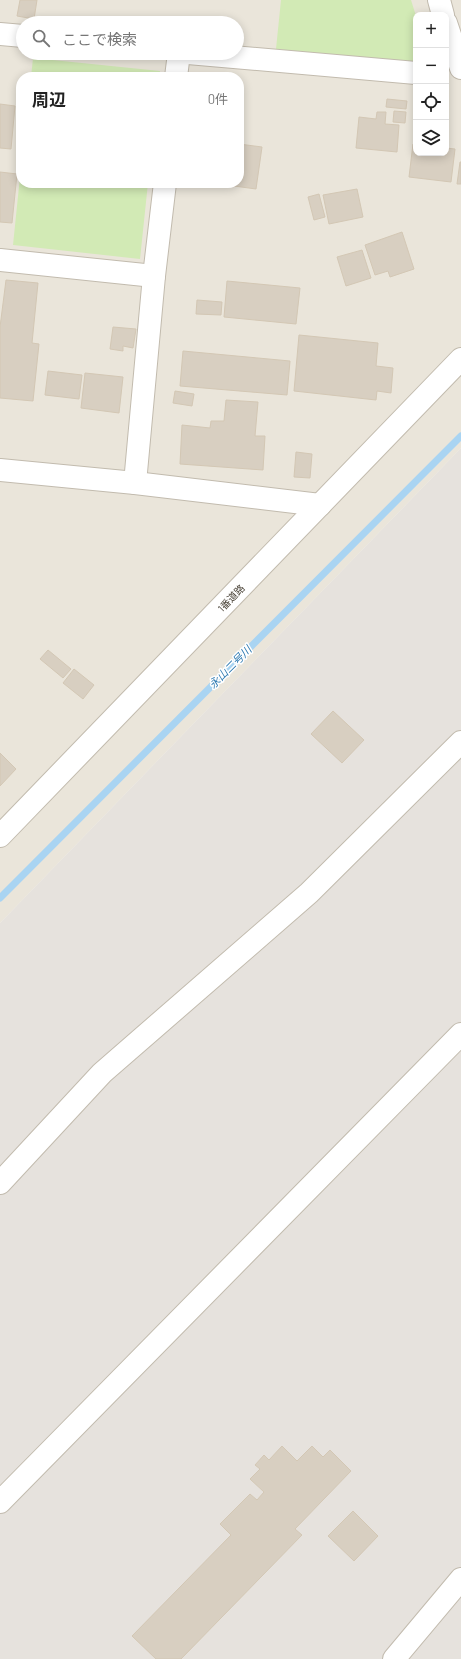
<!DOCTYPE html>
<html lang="ja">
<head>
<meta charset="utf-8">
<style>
  body { margin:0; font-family:Barlow,"Noto Sans JP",sans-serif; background:#f2f2f2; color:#222 }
  .controls { position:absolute; right:12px; top:12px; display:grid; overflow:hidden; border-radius:8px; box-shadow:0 2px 10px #0003 }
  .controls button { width:36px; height:36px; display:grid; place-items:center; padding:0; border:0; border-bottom:1px solid #e0e0e0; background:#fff; color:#222; font:20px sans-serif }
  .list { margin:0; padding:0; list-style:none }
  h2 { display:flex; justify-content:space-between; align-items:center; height:52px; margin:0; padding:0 16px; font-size:17px }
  h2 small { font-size:13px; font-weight:400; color:#767676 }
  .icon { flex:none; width:22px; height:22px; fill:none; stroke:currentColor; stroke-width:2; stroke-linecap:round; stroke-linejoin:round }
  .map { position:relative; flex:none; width:461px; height:1659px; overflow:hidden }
  .search { position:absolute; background:#fff; box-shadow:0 2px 10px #0003; left:16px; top:16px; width:228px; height:44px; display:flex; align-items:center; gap:10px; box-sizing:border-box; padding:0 14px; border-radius:22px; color:#767676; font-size:15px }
  .panel { position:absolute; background:#fff; box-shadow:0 2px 10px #0003; left:16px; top:72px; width:228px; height:116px; border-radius:16px }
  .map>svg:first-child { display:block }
  .residential { fill:#eae5da; fill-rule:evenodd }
  .industrial { fill:#e6e2dd }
  .green { fill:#d2eab5 }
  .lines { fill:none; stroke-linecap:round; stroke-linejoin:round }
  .stream { stroke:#a9d4f2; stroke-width:7 }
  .building { fill:#d8cfc1; stroke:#d3c7b4 }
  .minor-casing { stroke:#c2bbae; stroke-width:24 }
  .minor { stroke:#fff; stroke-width:22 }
  .labels { text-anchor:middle; stroke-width:3; stroke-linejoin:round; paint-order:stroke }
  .street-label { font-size:10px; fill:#4b4439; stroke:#fff }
  .water-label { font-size:11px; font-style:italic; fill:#2e7ab2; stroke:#fff }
</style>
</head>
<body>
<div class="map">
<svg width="461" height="1659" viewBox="0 0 461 1659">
  <rect width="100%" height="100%" fill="#f6f3ec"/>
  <!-- residential -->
  <path class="residential" d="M0,0H461V448L0,923ZM416,15H446V153H416ZM23,23H237V53H23ZM21,77H239V183H21Z"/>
  <!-- industrial -->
  <polygon class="industrial" points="461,448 461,1659 0,1659 0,923"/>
  <!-- green -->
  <g class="green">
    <polygon points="281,0 411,0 416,16 416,64 276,49"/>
    <polygon points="33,58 160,71 159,77 31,77"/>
    <polygon points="21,167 21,183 148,183 140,259 13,245"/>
  </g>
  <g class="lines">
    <!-- stream -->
    <polyline class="stream" points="0,898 461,436"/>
  </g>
  <!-- building -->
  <g class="building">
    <polygon points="20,0 37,0 34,19 17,16"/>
    <polygon points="387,99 407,101 406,109 386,107"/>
    <polygon points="0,104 15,106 11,149 0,148"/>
    <polygon points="394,111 406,112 405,123 393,122"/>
    <polygon points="377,112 386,112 385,124 399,125 397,152 356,148 359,117 376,119"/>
    <polygon points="239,144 262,147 256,189 212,183 239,183"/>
    <polygon points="413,144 416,145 416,153 446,153 446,148 455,149 451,182 409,177"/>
    <polygon points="460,162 461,162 461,184 457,184"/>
    <polygon points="0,172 17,174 12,223 0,222"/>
    <polygon points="357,189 363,217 329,224 323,195"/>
    <polygon points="319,194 325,217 314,220 308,197"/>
    <polygon points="402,232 414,269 390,277 388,271 375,275 365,245"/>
    <polygon points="362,250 371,278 346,286 337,257"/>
    <polygon points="6,280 38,283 32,343 39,344 33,401 0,398 0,327"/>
    <polygon points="227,281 300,288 296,324 224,317"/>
    <polygon points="197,300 222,302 221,315 196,314"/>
    <polygon points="113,327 136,329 133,348 123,346 123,351 110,349"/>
    <polygon points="299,335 378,343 376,366 393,368 391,393 377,391 376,400 294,391"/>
    <polygon points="183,351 290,361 287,395 180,386"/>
    <polygon points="48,371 82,375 79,399 45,395"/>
    <polygon points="85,373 123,377 119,413 81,408"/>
    <polygon points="175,391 194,394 192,406 173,403"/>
    <polygon points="226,400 258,402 255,436 265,436 263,470 180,464 182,425 210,428 211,421 224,421"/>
    <polygon points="296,452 312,454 310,478 294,477"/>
    <polygon points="48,650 71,669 63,678 40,659"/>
    <polygon points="74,669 94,685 83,699 63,683"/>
    <polygon points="333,711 364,740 342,763 311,734"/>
    <polygon points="0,753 16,769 0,786"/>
    <polygon points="282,1446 297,1461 312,1446 323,1457 330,1450 351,1471 295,1529 302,1535 181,1659 156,1659 132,1636 231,1535 220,1524 250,1494 257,1500 264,1492 250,1479 260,1469 255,1465 264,1455 269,1460"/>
    <polygon points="353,1511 378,1536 354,1561 328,1536"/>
  </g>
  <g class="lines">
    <defs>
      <g id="minor">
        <polyline points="439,0 443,15"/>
        <polyline points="446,23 461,68"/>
        <polyline points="0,34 23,36"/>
        <polyline points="188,53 416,73"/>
        <polyline points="176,77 179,53"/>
        <polyline points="0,260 154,276"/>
        <polyline points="0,470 135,483 320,505"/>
        <polyline points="135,483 154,276 165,183"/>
        <polyline points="0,836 461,359"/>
        <polyline points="0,1183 102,1073 309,893 461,742"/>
        <polyline points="0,1502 461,1034"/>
        <polyline points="394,1659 461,1579"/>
      </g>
    </defs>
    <!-- minor casing -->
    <use href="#minor" class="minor-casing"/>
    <!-- minor -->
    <use href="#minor" class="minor"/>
  </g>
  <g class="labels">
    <!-- street labels -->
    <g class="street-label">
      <text transform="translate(231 598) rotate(-46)" y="4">1番道路</text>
    </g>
    <!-- water labels -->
    <g class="water-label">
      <text transform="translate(230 667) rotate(-45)" y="4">永山二号川</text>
    </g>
  </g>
</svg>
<div class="controls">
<button>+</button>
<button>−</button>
<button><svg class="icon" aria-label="locate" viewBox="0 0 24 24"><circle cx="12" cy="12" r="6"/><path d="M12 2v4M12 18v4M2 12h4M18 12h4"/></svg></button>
<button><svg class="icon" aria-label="layers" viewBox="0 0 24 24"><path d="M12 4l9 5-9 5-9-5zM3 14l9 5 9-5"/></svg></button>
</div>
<div class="search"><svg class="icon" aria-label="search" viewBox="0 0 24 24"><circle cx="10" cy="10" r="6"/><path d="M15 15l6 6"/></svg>ここで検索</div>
<section class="panel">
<h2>周辺<small>0件</small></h2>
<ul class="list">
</ul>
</section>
</div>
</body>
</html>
